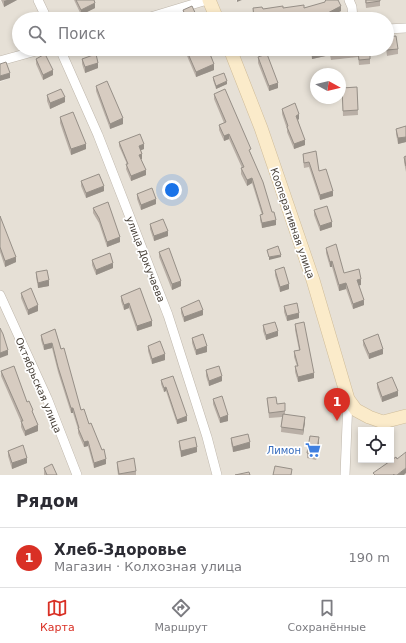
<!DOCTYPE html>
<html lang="ru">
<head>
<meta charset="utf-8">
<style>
  body { margin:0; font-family:"DejaVu Sans",sans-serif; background:#f2f2f3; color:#2b2b33 }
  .controls { position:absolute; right:12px; bottom:12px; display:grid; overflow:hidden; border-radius:0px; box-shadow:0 2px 6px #0003 }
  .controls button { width:36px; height:36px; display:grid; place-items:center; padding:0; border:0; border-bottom:1px solid #e1e1e2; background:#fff; color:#2b2b33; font:20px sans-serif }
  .compass { position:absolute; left:310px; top:68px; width:36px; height:36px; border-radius:50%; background:#fff; box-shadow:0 2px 6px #0003; rotate:98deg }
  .you { position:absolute; left:172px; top:190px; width:14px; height:14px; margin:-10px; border:3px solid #fff; border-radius:50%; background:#1a73e8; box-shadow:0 0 0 6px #1a73e833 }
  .badge { display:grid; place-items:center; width:26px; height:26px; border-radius:50%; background:#d93025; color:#fff; font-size:13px; font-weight:700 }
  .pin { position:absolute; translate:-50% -33px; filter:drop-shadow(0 1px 2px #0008) }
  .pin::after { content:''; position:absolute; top:21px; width:14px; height:12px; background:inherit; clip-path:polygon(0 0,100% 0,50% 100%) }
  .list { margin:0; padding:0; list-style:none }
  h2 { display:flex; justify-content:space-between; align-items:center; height:52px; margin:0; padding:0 16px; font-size:17px }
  h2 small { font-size:13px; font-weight:400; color:#7c7c81 }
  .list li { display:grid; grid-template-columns:26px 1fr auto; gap:12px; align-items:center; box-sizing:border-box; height:60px; padding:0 16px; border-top:1px solid #e1e1e2 }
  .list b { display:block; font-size:15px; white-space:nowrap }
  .list p { margin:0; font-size:13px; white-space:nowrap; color:#7c7c81 }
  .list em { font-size:13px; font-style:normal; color:#7c7c81 }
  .icon { flex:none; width:22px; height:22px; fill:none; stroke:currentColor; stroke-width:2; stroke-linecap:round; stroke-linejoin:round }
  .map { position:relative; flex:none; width:406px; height:475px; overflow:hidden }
  .search { position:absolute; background:#fff; box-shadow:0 2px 6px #0003; left:12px; right:12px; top:12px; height:44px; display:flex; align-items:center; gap:10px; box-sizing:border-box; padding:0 14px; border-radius:22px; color:#7c7c81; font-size:15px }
  .sheet { height:112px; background:#fff }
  nav { display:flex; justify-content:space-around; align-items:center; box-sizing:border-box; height:56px; border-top:1px solid #e1e1e2; background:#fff; font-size:11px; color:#7c7c81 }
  nav a { display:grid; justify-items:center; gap:2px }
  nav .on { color:#d93025 }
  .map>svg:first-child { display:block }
  .residential { fill:#e6e0d6; fill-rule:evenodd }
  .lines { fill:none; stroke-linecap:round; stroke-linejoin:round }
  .street-casing { stroke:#beb6ab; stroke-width:10 }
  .secondary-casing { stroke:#d0bd9a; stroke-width:14 }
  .street { stroke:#fff; stroke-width:9 }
  .secondary { stroke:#fbebca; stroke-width:13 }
  .wall { fill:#b9afa6 }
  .shaded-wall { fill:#968f87 }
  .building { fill:#d7ccc1; stroke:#968f87 }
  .labels { text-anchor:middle; stroke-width:3.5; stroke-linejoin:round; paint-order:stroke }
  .street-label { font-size:10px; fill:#463f37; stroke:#fff }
  .shop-label { font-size:10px; fill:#366cbe; stroke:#fff; text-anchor:end }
</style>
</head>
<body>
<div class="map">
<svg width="406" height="475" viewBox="0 0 406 475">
  <rect width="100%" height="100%" fill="#f3efe8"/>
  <!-- residential -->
  <path class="residential" d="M0,0L4,7L17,0H74L81,15L91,0H236L237,2L242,0H365L366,8L380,0H406V132L398,144L406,142V475H0V82L10,78L0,69ZM253,12L270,19H387V43L398,54L387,56L386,49H369L359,64L358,49L351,58L331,60L330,49L312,59L310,49H206L188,58L184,49H19V19H185L183,15L195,19H254ZM316,74H340V98H316ZM117,111L123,124L110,129L105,116ZM361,430H391V460H361Z"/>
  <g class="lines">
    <defs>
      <g id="street">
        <polyline points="38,0 47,19"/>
        <polyline points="349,0 352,7 353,19"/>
        <polyline points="144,19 207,0"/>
        <polyline points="387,29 406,28"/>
        <polyline points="60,49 98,135 168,315 207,437 217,475"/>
        <polyline points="0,61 43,49"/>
        <polyline points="0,295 47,398 77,475"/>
        <polyline points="345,475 348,399"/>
      </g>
      <g id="secondary">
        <polyline points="209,0 217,19"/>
        <polyline points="230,49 261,128 313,280 348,399 356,410 369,417 383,422 406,416"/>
      </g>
    </defs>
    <!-- street casing -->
    <use href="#street" class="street-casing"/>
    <!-- secondary casing -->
    <use href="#secondary" class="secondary-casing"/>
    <!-- street -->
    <use href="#street" class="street"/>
    <!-- secondary -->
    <use href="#secondary" class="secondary"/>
  </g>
  <!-- wall -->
  <g class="wall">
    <polygon points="1,0 17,0 4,7"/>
    <polygon points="74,0 94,0 95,8 81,15"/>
    <polygon points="365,0 380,0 380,6 366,8"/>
    <polygon points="325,1 341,11 324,19 254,19 253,8 263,9 304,8 325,3"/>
    <polygon points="183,10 198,19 185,19 183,15"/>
    <polygon points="184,49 208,49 214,70 196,77"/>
    <polygon points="310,49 370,49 370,64 359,65 358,57 331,60 330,55 312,59"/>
    <polygon points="386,49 398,49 398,54 387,56"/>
    <polygon points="258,57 278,88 269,91 258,63"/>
    <polygon points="36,59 53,75 43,80 36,64"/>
    <polygon points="82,59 98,68 85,73 82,64"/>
    <polygon points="213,77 227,84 216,89 213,80"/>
    <polygon points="96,86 123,124 110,129 96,91"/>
    <polygon points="357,87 358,115 343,116 342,88"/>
    <polygon points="214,94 251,154 276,225 262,228 260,220 260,215 262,215 252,183 247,186 241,174 241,168 242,168 229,139 224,141 219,130 219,125 224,123 214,99"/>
    <polygon points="47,95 65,102 50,109 47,101"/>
    <polygon points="282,109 299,119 298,120 305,145 294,149 287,132 287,129 282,114"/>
    <polygon points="60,117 86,149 71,155 60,123"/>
    <polygon points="406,126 406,142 398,144 396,134 396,129"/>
    <polygon points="119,142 144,149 141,150 142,159 141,159 146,175 131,181 126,169 127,164 119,146"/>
    <polygon points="303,154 319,171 333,196 320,200 309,167 304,168 303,159"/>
    <polygon points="406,156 406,172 404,162 404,157"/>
    <polygon points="81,181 104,191 86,198 81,186"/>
    <polygon points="137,194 156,204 141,210 137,199"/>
    <polygon points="93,208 120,242 107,247 99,223 93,213"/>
    <polygon points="314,210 332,227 320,231 314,215"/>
    <polygon points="0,216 16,262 5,267 0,252"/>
    <polygon points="150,224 168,236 154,241 150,229"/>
    <polygon points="326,248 344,273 361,285 359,285 364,305 353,309 346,289 339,291 332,267 330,267 326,253"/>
    <polygon points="159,252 181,286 172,290 159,257"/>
    <polygon points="92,260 113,268 96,275 92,265"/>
    <polygon points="275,270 289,289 280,292 275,275"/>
    <polygon points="36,272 49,286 38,288 36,277"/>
    <polygon points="140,288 152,326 137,331 129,308 124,310 121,301 121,296"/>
    <polygon points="21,293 38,311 28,315 21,298"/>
    <polygon points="284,306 299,318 287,321 284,312"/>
    <polygon points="181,308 203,315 184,322 181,313"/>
    <polygon points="295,324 314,378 298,382 295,372 295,366 297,366 294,357 294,351 299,350 295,330"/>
    <polygon points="263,325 278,336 266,340 263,331"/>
    <polygon points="55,329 81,410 89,424 106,464 94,468 88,446 84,447 78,433 78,429 73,413 71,413 58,372 52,348 44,350 41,340 41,335"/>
    <polygon points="192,338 207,352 196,355 192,343"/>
    <polygon points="363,340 383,354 369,359 363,345"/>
    <polygon points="148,346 165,360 152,364 148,351"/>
    <polygon points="206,370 222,381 209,386 206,376"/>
    <polygon points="1,371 27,402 33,413 38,431 25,436 21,427 21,422 1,376"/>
    <polygon points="161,380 187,421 177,424 166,391 164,392 161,384"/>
    <polygon points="377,383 398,396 382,402 377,388"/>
    <polygon points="267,398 277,404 285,411 285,414 305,422 303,435 281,432 282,417 269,418"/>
    <polygon points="213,399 228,421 220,423 213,404"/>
    <polygon points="231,438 250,448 233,452 231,443"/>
    <polygon points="179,441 197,452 181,457 179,446"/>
    <polygon points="319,443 316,460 307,458 307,453"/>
    <polygon points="8,451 27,463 12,469 8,456"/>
    <polygon points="117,462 136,471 136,475 118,475 117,467"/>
    <polygon points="44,468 57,475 44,475"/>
  </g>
  <!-- shaded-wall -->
  <g class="shaded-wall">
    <polygon points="7,0 17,0 4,7 4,1"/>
    <polygon points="237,0 242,0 237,2"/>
    <polygon points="95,3 95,8 81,15 81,10"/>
    <polygon points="341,6 341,11 324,19 314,19 314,17"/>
    <polygon points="330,50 330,55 312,59 312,54"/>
    <polygon points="98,63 98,68 85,73 85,67"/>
    <polygon points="214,64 214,70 196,77 196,72"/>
    <polygon points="53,70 53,75 43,80 43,75"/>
    <polygon points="10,73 10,78 0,81 0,76"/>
    <polygon points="227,81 227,84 216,89 216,86"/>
    <polygon points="278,83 278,88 269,91 269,86"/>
    <polygon points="65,97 65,102 50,109 50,103"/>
    <polygon points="299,114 299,119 296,121 296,116"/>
    <polygon points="123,118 123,124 110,129 110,124"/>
    <polygon points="229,134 229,139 224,141 224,136"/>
    <polygon points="406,137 406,142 398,144 398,138"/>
    <polygon points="305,140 305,145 294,149 294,144"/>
    <polygon points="86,144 86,149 71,155 71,149"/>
    <polygon points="144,144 144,149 139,151 139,146"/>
    <polygon points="142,154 142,159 139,160 139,155"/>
    <polygon points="146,170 146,175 131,181 131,176"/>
    <polygon points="252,178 252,183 247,186 247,180"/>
    <polygon points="104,186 104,191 86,198 86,193"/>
    <polygon points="333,191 333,196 320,200 320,195"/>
    <polygon points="156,199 156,204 141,210 141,205"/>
    <polygon points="276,220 276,225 262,228 262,223"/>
    <polygon points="332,222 332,227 320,231 320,226"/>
    <polygon points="168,231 168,236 154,241 154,236"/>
    <polygon points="120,237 120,242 107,247 107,242"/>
    <polygon points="281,255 281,257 269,260 269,257"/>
    <polygon points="16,257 16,262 5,267 5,261"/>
    <polygon points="332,261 332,267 330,267 330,262"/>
    <polygon points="113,263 113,268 96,275 96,270"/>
    <polygon points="361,279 361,285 357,286 357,280"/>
    <polygon points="49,280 49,286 38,288 38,283"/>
    <polygon points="181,281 181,286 172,290 172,284"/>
    <polygon points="346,283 346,289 339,291 339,285"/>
    <polygon points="289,284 289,289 280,292 280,287"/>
    <polygon points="364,300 364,305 353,309 353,304"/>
    <polygon points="129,303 129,308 124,310 124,305"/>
    <polygon points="38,305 38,311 28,315 28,310"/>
    <polygon points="203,310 203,315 184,322 184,317"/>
    <polygon points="299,313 299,318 287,321 287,316"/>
    <polygon points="152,321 152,326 137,331 137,326"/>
    <polygon points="278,331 278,336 266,340 266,335"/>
    <polygon points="52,343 52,348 44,350 44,345"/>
    <polygon points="207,346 207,352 196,355 196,350"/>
    <polygon points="383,349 383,354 369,359 369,354"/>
    <polygon points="8,350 8,355 0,358 0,353"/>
    <polygon points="165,354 165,360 152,364 152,359"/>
    <polygon points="314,373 314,378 298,382 298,377"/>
    <polygon points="222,376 222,381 209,386 209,381"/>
    <polygon points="166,387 166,391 164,392 164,388"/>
    <polygon points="398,391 398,396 382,402 382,397"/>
    <rect x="71" y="408" width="2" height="5"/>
    <polygon points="228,415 228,421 220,423 220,418"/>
    <polygon points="187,416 187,421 177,424 177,420"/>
    <polygon points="305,417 305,422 303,435 303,430"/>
    <polygon points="38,425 38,431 25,436 25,431"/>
    <polygon points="319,437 319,443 316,460 316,455"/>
    <polygon points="88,441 88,446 84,447 84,442"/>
    <polygon points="250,442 250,448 233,452 233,447"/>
    <polygon points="197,447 197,452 181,457 181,451"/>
    <polygon points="27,458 27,463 12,469 12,463"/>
    <polygon points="106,459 106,464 94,468 94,463"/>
    <polygon points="406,468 406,473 404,475 397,475"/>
  </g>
  <!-- building -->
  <g class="building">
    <polygon points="76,0 94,0 95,3 81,10"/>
    <polygon points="326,0 338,0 341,6 324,15 314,17 313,15 283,19 254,19 253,8 262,7 263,9 283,6 283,8 304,5 304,8 325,2 325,1"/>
    <polygon points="366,0 380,0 380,1 366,3"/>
    <polygon points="192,6 198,19 187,19 183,10"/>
    <polygon points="396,36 398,49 387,50 387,37"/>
    <polygon points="186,49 208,49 214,64 196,72"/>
    <polygon points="311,49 370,49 370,59 359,60 358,52 331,55 330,50 312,54"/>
    <polygon points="45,54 53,70 43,75 36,59"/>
    <polygon points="96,54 98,63 85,67 82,59"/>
    <polygon points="267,54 278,83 269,86 258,57"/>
    <polygon points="6,62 10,73 0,76 0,64"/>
    <polygon points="224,73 227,81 216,86 213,77"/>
    <polygon points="107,81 123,118 110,124 96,86"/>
    <polygon points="357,87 358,110 343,111 342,88"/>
    <polygon points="61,89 65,97 50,103 47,95"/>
    <polygon points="225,89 251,149 249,150 263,182 272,212 274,212 276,220 262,223 260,215 263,214 252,178 247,180 241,168 244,167 229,134 224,136 219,125 226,122 214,94"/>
    <polygon points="295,103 299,114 296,116 305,140 294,144 287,127 288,126 282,109"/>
    <polygon points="73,112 86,144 71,149 60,117"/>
    <polygon points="406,126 406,137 398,138 396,129"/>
    <polygon points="140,134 144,144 139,146 142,154 139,155 146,170 131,176 126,164 128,164 119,142"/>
    <polygon points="316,151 319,171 326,169 333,191 320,195 309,162 304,163 303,154"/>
    <polygon points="406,156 406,166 404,157"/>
    <polygon points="99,174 104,186 86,193 81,181"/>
    <polygon points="152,188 156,199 141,205 137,194"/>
    <polygon points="108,202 120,237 107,242 99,218 93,208"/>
    <polygon points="327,206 332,222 320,226 314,210"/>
    <polygon points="0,216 16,257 5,261 0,247"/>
    <polygon points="163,219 168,231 154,236 150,224"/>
    <polygon points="336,244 344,273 359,269 361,279 357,280 364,300 353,304 346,283 339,285 332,261 330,262 326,248"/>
    <polygon points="278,246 281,255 269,257 267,250"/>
    <polygon points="169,248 181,281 172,284 159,252"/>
    <polygon points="110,253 113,263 96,270 92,260"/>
    <polygon points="284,267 289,284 280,287 275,270"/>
    <polygon points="47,270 49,280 38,283 36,272"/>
    <polygon points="31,288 38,305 28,310 21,293"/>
    <polygon points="140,288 152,321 137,326 129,303 124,305 121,296"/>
    <polygon points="199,300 203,310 184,317 181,308"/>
    <polygon points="297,303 299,313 287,316 284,306"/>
    <polygon points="275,322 278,331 266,335 263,325"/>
    <polygon points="304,322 314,373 298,377 295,366 298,366 294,351 300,350 295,324"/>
    <polygon points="0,328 3,334 8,350 0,353"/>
    <polygon points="55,329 61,349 64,348 81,410 84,409 89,424 91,423 102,450 104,449 106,459 94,463 88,441 84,442 78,428 79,428 73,408 71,408 58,367 52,343 44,345 41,335"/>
    <polygon points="203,334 207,346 196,350 192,338"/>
    <polygon points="378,334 383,349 369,354 363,340"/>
    <polygon points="160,341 165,354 152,359 148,346"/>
    <polygon points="14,366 27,402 29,401 33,410 32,411 38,425 25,431 21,421 23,421 1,371"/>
    <polygon points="219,366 222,376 209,381 206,370"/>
    <polygon points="173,376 187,416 177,420 166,387 164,388 161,380"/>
    <polygon points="392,377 398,391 382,397 377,383"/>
    <polygon points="222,396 228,415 220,418 213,399"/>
    <polygon points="276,397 277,404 285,403 285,411 269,413 267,398"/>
    <polygon points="283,414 305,417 303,430 281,427"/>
    <polygon points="248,434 250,442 233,447 231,438"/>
    <polygon points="310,436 319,437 316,455 307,453"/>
    <polygon points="195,437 197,447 181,451 179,441"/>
    <polygon points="23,445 27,458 12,463 8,451"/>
    <polygon points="406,452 406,468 397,475 394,475 394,474 393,475 375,475 373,473 396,457 397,459"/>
    <polygon points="134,458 136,471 119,474 117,462"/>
    <polygon points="52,464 57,475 47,475 44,468"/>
    <polygon points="275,466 292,469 291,475 273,475"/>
    <polygon points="249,472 250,475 235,475"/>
  </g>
  <!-- icons -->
  <defs>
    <symbol id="supermarket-bare" viewBox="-9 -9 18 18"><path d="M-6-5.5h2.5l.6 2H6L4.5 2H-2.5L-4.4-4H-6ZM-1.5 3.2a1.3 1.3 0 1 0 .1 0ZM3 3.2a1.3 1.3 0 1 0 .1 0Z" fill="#3f7fe0" stroke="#fff" stroke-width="2.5" paint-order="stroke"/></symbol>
  </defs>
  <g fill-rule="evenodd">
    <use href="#supermarket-bare" x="302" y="439" width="22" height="22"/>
  </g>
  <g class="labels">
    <!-- street labels -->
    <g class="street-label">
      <text transform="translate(293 223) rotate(71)" y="4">Кооперативная улица</text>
      <text transform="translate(146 259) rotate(69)" y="4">улица Докучаева</text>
      <text transform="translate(39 385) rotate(67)" y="4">Октябрьская улица</text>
    </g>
    <!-- shop labels -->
    <g class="shop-label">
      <text x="301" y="454">Лимон</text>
    </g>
  </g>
</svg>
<div class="controls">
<button><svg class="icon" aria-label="locate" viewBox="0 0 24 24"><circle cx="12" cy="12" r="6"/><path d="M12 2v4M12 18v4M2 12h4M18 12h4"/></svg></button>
</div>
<svg class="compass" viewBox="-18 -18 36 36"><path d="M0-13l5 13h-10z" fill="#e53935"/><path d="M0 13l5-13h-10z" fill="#7c7c81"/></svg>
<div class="you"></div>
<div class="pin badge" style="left:337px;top:421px">1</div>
<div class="search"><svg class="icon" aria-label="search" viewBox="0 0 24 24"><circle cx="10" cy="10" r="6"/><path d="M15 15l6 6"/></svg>Поиск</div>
</div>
<section class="sheet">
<h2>Рядом<small></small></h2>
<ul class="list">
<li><span class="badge">1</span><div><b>Хлеб-Здоровье</b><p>Магазин · Колхозная улица</p></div><em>190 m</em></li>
</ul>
</section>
<nav>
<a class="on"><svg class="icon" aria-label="map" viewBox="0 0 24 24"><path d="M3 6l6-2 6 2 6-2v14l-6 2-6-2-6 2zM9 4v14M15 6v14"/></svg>Карта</a>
<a><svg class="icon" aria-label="directions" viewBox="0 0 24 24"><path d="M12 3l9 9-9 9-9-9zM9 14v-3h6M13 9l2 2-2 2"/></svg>Маршрут</a>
<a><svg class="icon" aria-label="saved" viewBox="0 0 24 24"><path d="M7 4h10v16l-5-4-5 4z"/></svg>Сохранённые</a>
</nav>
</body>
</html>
